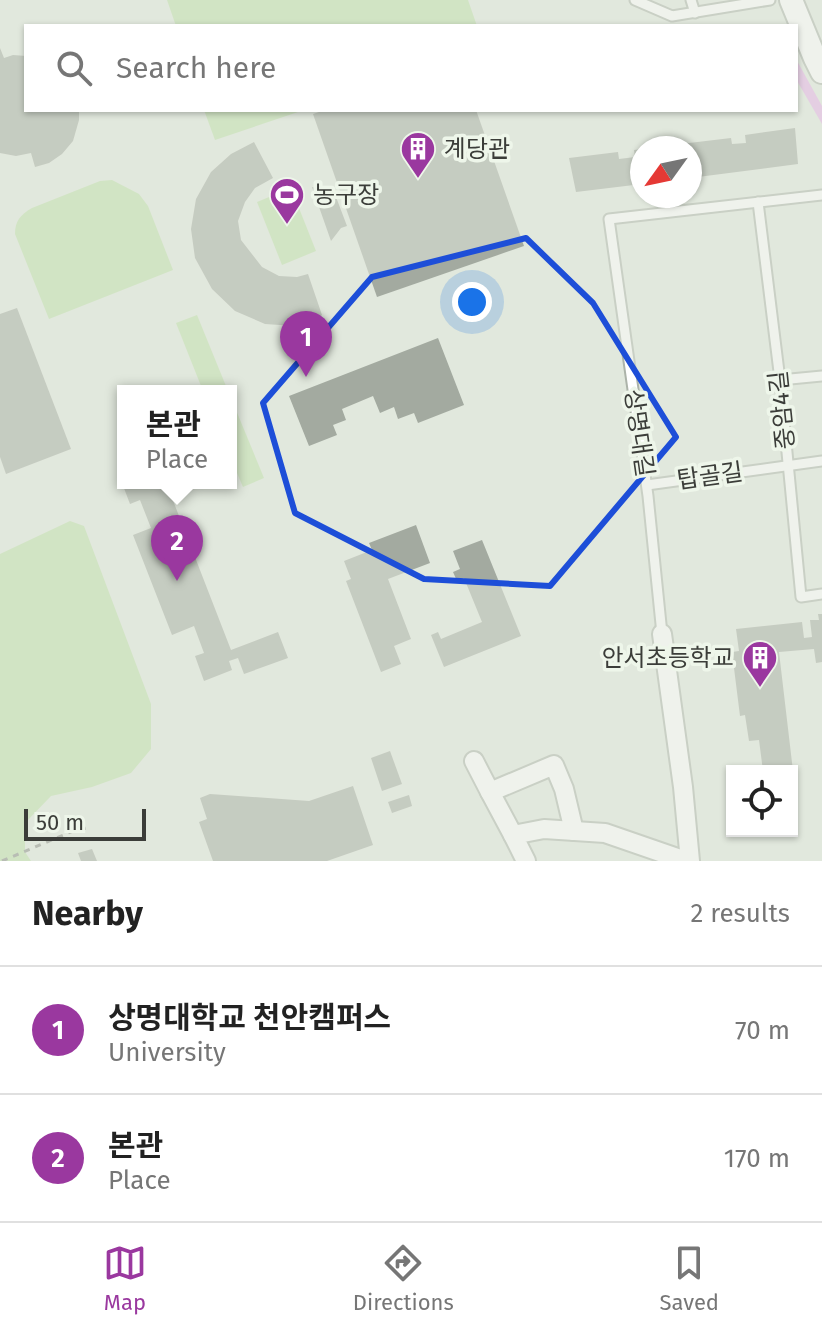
<!DOCTYPE html>
<html lang="en">
<head>
<meta charset="utf-8">
<style>
  body { margin:0; font-family:"Fira Sans","Noto Sans KR",sans-serif; background:#f6f6f6; color:#222 }
  .controls { position:absolute; right:24px; bottom:24px; display:grid; overflow:hidden; border-radius:0px; box-shadow:0 2px 6px #0004 }
  .controls button { width:72px; height:72px; display:grid; place-items:center; padding:0; border:0; border-bottom:2px solid #e0e0e0; background:#fff; color:#222; font:40px sans-serif }
  .compass { position:absolute; left:630px; top:136px; width:72px; height:72px; border-radius:50%; background:#fff; box-shadow:0 2px 6px #0004; rotate:237deg }
  .scale { position:absolute; left:24px; bottom:20px; width:122px; box-sizing:border-box; padding-left:8px; border:4px solid #3b3d39; border-top:0; font-size:22px; line-height:28px; white-space:nowrap; color:#3b3d39; -webkit-text-stroke:6px #eef6ea; paint-order:stroke }
  .you { position:absolute; left:472px; top:302px; width:28px; height:28px; margin:-20px; border:6px solid #fff; border-radius:50%; background:#1a73e8; box-shadow:0 0 0 12px #1a73e833 }
  .badge { display:grid; place-items:center; width:52px; height:52px; border-radius:50%; background:#9a389f; color:#fff; font-size:26px; font-weight:700 }
  .pin { position:absolute; translate:-50% -66px; filter:drop-shadow(0 2px 4px #0008) }
  .pin::after { content:''; position:absolute; top:42px; width:28px; height:24px; background:inherit; clip-path:polygon(0 0,100% 0,50% 100%) }
  .popup { position:absolute; left:117px; top:385px; width:120px; height:104px; box-sizing:border-box; display:grid; place-content:center; border-radius:0px; background:#fff; filter:drop-shadow(0 2px 6px #0005); font-size:26px; white-space:nowrap; color:#767676 }
  .popup b { font-size:30px; color:#222 }
  .popup::after { content:''; position:absolute; left:50%; top:100%; margin-left:-16px; border:16px solid transparent; border-top-color:#fff }
  .list { margin:0; padding:0; list-style:none }
  h2 { display:flex; justify-content:space-between; align-items:center; height:104px; margin:0; padding:0 32px; font-size:34px }
  h2 small { font-size:26px; font-weight:400; color:#767676 }
  .list li { display:grid; grid-template-columns:52px 1fr auto; gap:24px; align-items:center; box-sizing:border-box; height:128px; padding:0 32px; border-top:2px solid #e0e0e0 }
  .list b { display:block; font-size:30px; white-space:nowrap }
  .list p { margin:0; font-size:26px; white-space:nowrap; color:#767676 }
  .list em { font-size:26px; font-style:normal; color:#767676 }
  .icon { flex:none; width:44px; height:44px; fill:none; stroke:currentColor; stroke-width:2; stroke-linecap:round; stroke-linejoin:round }
  .map { position:relative; flex:none; width:822px; height:861px; overflow:hidden }
  .search { position:absolute; background:#fff; box-shadow:0 2px 6px #0004; left:24px; right:24px; top:24px; height:88px; display:flex; align-items:center; gap:20px; box-sizing:border-box; padding:0 28px; border-radius:0px; color:#767676; font-size:30px }
  .sheet { height:360px; background:#fff }
  nav { display:flex; justify-content:space-around; align-items:center; box-sizing:border-box; height:112px; border-top:2px solid #e0e0e0; background:#fff; font-size:22px; color:#767676 }
  nav a { display:grid; justify-items:center; gap:4px }
  nav .on { color:#9a389f }
  .map>svg:first-child { display:block }
  .green { fill:#bde1a7 }
  .water { fill:#e7afe9 }
  .building { fill:#a3aaa0 }
  .lines { fill:none; stroke-linecap:round; stroke-linejoin:round }
  .service-casing { stroke:#acb3a9; stroke-width:13 }
  .minor-casing { stroke:#acb3a9; stroke-width:22 }
  .tertiary-casing { stroke:#acb3a9; stroke-width:26 }
  .path { stroke:#868a83; stroke-width:3; stroke-dasharray:6 6; stroke-linecap:butt }
  .service { stroke:#fff; stroke-width:9 }
  .minor { stroke:#fff; stroke-width:18 }
  .tertiary { stroke:#fff; stroke-width:22 }
  .marked { fill:none; stroke:#1d4ed8; stroke-width:6; stroke-linejoin:round }
  .labels { text-anchor:middle; stroke-width:7; stroke-linejoin:round; paint-order:stroke }
  .poi-label { font-size:24px; fill:#3b3d39; stroke:#eef6ea; text-anchor:start }
  .street-label { font-size:24px; fill:#3b3d39; stroke:#eef6ea }
</style>
</head>
<body>
<div class="map">
<svg width="822" height="861" viewBox="0 0 822 861">
  <rect width="100%" height="100%" fill="#e1e8dd"/>
  <!-- green -->
  <g class="green">
    <polygon points="167,0 468,0 477,26 176,26"/>
    <polygon points="204,110 304,110 215,140"/>
    <path d="M112,180L139,194L148,206L173,270L49,319L15,234C15,221 20,215 32,208L100,181Z"/>
    <polygon points="291,188 316,251 282,265 257,202"/>
    <polygon points="197,315 228,391 203,391 176,323"/>
    <polygon points="231,398 264,478 243,487 231,459"/>
    <polygon points="70,521 84,526 151,704 151,749 131,773 92,787 51,796 25,823 25,852 31,861 0,861 0,554"/>
  </g>
  <!-- water -->
  <polygon class="water" points="796,59 822,106 822,124 796,79"/>
  <!-- building -->
  <g class="building">
    <polygon points="0,48 4,58 13,55 26,56 26,110 79,110 79,120 73,141 62,154 49,163 35,167 31,153 16,156 0,153"/>
    <polygon points="325,110 476,110 524,246 377,297 313,114"/>
    <polygon points="795,128 798,164 690,178 690,148 664,148 664,146 731,138 732,144 746,143 745,135"/>
    <polygon points="254,142 273,178 255,188 245,202 238,221 241,240 262,267 279,276 297,277 308,274 322,315 312,324 295,326 265,324 235,311 212,289 195,258 191,229 196,199 211,172 231,154"/>
    <polygon points="642,149 642,184 576,192 569,158 618,152 619,159 635,157 634,150"/>
    <polygon points="312,187 328,191 333,189 347,226 341,228 331,241"/>
    <polygon points="17,308 71,449 6,474 0,457 0,314"/>
    <polygon points="438,338 464,405 418,423 414,413 398,419 394,407 380,413 373,396 342,409 346,420 333,425 337,435 309,446 289,396"/>
    <polygon points="122,483 172,483 167,485 231,650 278,632 288,658 244,674 238,658 229,661 232,670 204,681 195,656 204,653 194,626 172,635 133,535 151,528 140,500 130,504"/>
    <polygon points="416,525 430,563 388,579 411,639 394,646 401,664 381,672 346,581 351,579 344,561 372,550 369,543"/>
    <polygon points="482,540 521,636 444,667 431,635 438,632 441,639 482,622 464,578 457,581 453,572 460,569 453,551"/>
    <polygon points="818,614 822,614 822,662 816,663 814,649 779,652 793,771 763,771 759,740 749,741 745,715 740,716 732,652 739,651 736,629 802,622 804,638 812,637 810,620 819,620"/>
    <polygon points="390,751 402,784 382,791 371,758"/>
    <polygon points="353,786 373,845 327,861 213,861 199,822 207,819 200,798 210,794 309,801"/>
    <polygon points="409,795 412,806 392,813 388,802"/>
    <polygon points="92,849 97,861 81,861 78,853"/>
  </g>
  <g class="lines">
    <defs>
      <g id="service">
        <polyline points="635,0 672,16 770,0"/>
        <polyline points="691,0 695,13"/>
        <polyline points="758,202 780,380 801,597 822,594"/>
        <polyline points="780,380 822,376"/>
        <polyline points="647,485 822,461"/>
        <polyline points="662,634 648,496 609,219 822,195"/>
      </g>
      <g id="minor">
        <polyline points="662,634 683,787 690,861"/>
        <polyline points="474,761 490,792"/>
        <polyline points="513,835 490,792 554,765 564,789 574,831"/>
        <polyline points="526,861 513,835 544,829 605,833 686,861"/>
      </g>
      <polyline id="tertiary" points="791,0 815,58 822,72"/>
    </defs>
    <!-- service casing -->
    <use href="#service" class="service-casing"/>
    <!-- minor casing -->
    <use href="#minor" class="minor-casing"/>
    <!-- tertiary casing -->
    <use href="#tertiary" class="tertiary-casing"/>
    <!-- path -->
    <polyline class="path" points="2,861 73,831 87,828"/>
    <!-- service -->
    <use href="#service" class="service"/>
    <!-- minor -->
    <use href="#minor" class="minor"/>
    <!-- tertiary -->
    <use href="#tertiary" class="tertiary"/>
  </g>
  <!-- marked area -->
  <path d="M0 0H822V861H0ZM526,238L593,303L676,437L550,586L424,579L295,513L263,403L372,277Z" fill="#e1e8dd" fill-opacity=".55" fill-rule="evenodd"/>
  <path class="marked" d="M526,238L593,303L676,437L550,586L424,579L295,513L263,403L372,277Z"/>
  <!-- icons -->
  <defs>
    <symbol id="building-pin" viewBox="-11 -11 22 30"><path d="M0 17L-7.5 6A9.5 9.5 0 1 1 7.5 6Z" fill="#9a389f" stroke="#eef6ea"/><path d="M-4-6H4V6H1V3H-1V6H-4ZM-2.5-4.3h1.7v1.8h-1.7ZM.8-4.3h1.7v1.8H.8ZM-2.5-1h1.7V.8h-1.7ZM.8-1h1.7V.8H.8Z" fill="#fff"/></symbol>
    <symbol id="stadium-pin" viewBox="-11 -11 22 30"><path d="M0 17L-7.5 6A9.5 9.5 0 1 1 7.5 6Z" fill="#9a389f" stroke="#eef6ea"/><path d="M0-5a6.5 5 0 1 0 0 10a6.5 5 0 1 0 0-10ZM-3.5-1.8h7v3.6h-7Z" fill="#fff"/></symbol>
  </defs>
  <g fill-rule="evenodd">
    <use href="#building-pin" x="398" y="129" width="40" height="54"/>
    <use href="#stadium-pin" x="267" y="175" width="40" height="54"/>
    <use href="#building-pin" x="740" y="638" width="40" height="54"/>
  </g>
  <g class="labels">
    <!-- poi labels -->
    <g class="poi-label">
      <text x="444" y="157">계당관</text>
      <text x="313" y="203">농구장</text>
      <text x="734" y="666" text-anchor="end">안서초등학교</text>
    </g>
    <!-- street labels -->
    <g class="street-label">
      <text transform="translate(782 410) rotate(-96)" y="8">중암4길</text>
      <text transform="translate(639 433) rotate(82)" y="8">상명대길</text>
      <text transform="translate(710 476) rotate(-8)" y="8">탑골길</text>
    </g>
  </g>
</svg>
<div class="controls">
<button><svg class="icon" aria-label="locate" viewBox="0 0 24 24"><circle cx="12" cy="12" r="6"/><path d="M12 2v4M12 18v4M2 12h4M18 12h4"/></svg></button>
</div>
<svg class="compass" viewBox="-18 -18 36 36"><path d="M0-13l5 13h-10z" fill="#e53935"/><path d="M0 13l5-13h-10z" fill="#767676"/></svg>
<div class="scale">50 m</div>
<div class="you"></div>
<div class="pin badge" style="left:306px;top:377px">1</div>
<div class="pin badge" style="left:177px;top:581px">2</div>
<div class="popup"><b>본관</b>Place</div>
<div class="search"><svg class="icon" aria-label="search" viewBox="0 0 24 24"><circle cx="10" cy="10" r="6"/><path d="M15 15l6 6"/></svg>Search here</div>
</div>
<section class="sheet">
<h2>Nearby<small>2 results</small></h2>
<ul class="list">
<li><span class="badge">1</span><div><b>상명대학교 천안캠퍼스</b><p>University</p></div><em>70 m</em></li>
<li><span class="badge">2</span><div><b>본관</b><p>Place</p></div><em>170 m</em></li>
</ul>
</section>
<nav>
<a class="on"><svg class="icon" aria-label="map" viewBox="0 0 24 24"><path d="M3 6l6-2 6 2 6-2v14l-6 2-6-2-6 2zM9 4v14M15 6v14"/></svg>Map</a>
<a><svg class="icon" aria-label="directions" viewBox="0 0 24 24"><path d="M12 3l9 9-9 9-9-9zM9 14v-3h6M13 9l2 2-2 2"/></svg>Directions</a>
<a><svg class="icon" aria-label="saved" viewBox="0 0 24 24"><path d="M7 4h10v16l-5-4-5 4z"/></svg>Saved</a>
</nav>
</body>
</html>
